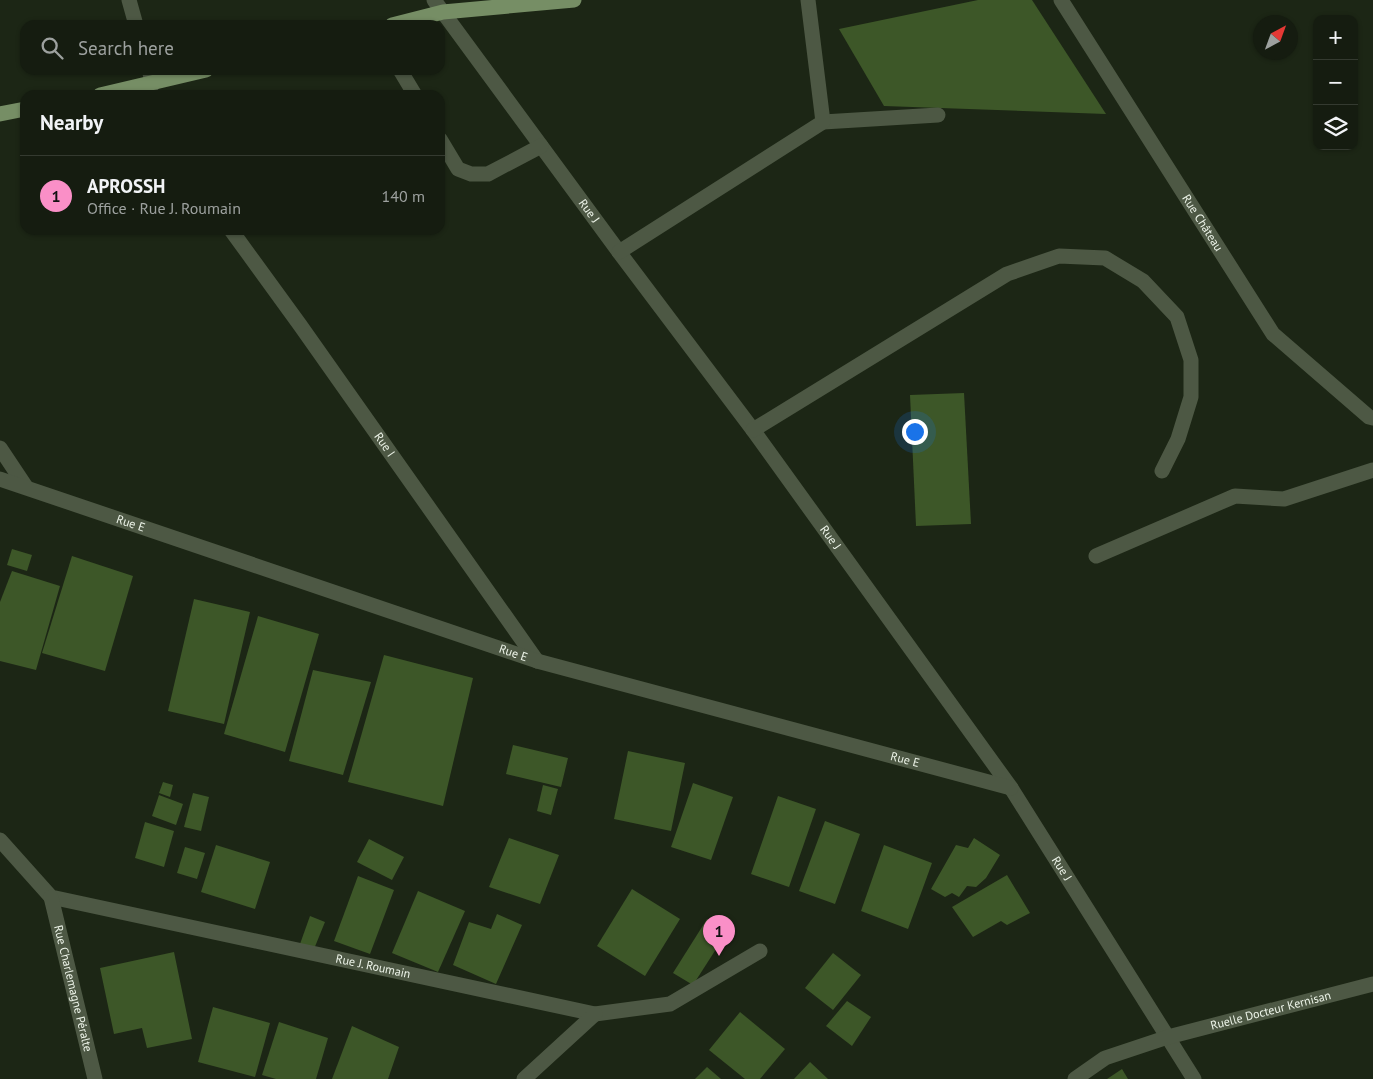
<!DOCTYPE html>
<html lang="en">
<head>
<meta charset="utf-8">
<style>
  body { margin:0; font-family:"PT Sans",sans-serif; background:#1e2519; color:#f1f3f6 }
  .controls { position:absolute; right:15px; top:15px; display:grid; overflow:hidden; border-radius:10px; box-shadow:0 1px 4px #0004 }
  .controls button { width:45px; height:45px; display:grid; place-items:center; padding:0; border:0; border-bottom:1px solid #343a30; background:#151c10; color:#f1f3f6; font:25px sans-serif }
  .compass { position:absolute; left:1253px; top:15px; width:45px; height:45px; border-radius:50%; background:#151c10; box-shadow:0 1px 4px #0004; rotate:41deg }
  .you { position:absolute; left:914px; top:431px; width:18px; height:18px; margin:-12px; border:4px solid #fff; border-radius:50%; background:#1a73e8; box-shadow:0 0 0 8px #1a73e833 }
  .badge { display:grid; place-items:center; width:32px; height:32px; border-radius:50%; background:#fa8fc7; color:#111; font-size:16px; font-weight:700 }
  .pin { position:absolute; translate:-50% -41px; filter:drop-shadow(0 1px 2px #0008) }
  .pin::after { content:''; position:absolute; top:26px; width:18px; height:15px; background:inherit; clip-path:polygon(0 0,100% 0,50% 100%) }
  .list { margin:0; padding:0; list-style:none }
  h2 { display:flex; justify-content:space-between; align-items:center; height:65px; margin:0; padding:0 20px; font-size:21px }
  h2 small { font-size:16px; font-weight:400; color:#9da19f }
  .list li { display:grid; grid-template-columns:32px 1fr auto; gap:15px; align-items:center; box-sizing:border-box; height:80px; padding:0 20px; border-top:1px solid #343a30 }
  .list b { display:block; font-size:19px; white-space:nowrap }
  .list p { margin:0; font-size:16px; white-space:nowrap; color:#9da19f }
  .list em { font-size:16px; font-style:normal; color:#9da19f }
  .icon { flex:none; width:28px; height:28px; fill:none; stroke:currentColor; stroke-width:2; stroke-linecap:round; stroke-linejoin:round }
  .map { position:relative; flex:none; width:1373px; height:1079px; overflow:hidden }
  .search { position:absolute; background:#151c10; box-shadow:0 1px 4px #0004; left:20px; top:20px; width:425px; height:55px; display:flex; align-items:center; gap:12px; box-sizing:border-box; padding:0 18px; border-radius:15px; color:#9da19f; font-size:19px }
  .panel { position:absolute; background:#151c10; box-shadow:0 1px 4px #0004; left:20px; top:90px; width:425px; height:145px; border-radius:15px }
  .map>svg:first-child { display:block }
  .building { fill:#3d5728 }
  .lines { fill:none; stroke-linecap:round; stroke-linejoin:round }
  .minor { stroke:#4d5844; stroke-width:15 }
  .major { stroke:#768e65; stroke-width:15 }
  .labels { text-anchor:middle; stroke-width:4; stroke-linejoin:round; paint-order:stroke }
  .street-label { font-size:12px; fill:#edf4e9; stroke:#131c0b }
</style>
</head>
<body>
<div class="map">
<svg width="1373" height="1079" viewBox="0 0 1373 1079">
  <rect width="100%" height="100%" fill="#1c2615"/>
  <!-- building -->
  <g class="building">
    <polygon points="978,0 1032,0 1106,114 884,106 839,29"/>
    <polygon points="964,393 971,524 916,526 910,395"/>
    <polygon points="12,549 32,555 27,571 7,565"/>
    <polygon points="72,556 133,576 105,671 42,653"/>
    <polygon points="12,571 60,586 36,670 0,661 0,602"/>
    <polygon points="194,599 250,612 224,724 168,711"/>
    <polygon points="258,616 319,634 285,752 224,734"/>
    <polygon points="384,655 473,678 443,806 348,782"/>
    <polygon points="313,670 371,682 343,775 289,761"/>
    <polygon points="513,745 568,758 561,787 506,774"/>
    <polygon points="628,751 685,763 671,831 614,819"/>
    <polygon points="163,782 173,785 170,797 159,793"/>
    <polygon points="693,783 733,797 711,860 671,847"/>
    <polygon points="543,785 558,789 551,815 537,811"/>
    <polygon points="193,793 209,797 201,831 184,827"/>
    <polygon points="159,795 183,804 176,825 152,816"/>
    <polygon points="778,796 816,809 789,887 751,874"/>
    <polygon points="825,821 860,834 835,904 799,891"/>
    <polygon points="145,822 174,831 164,867 135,858"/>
    <polygon points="509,838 559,855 540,904 489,887"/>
    <polygon points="974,838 1000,855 986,878 976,887 967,886 959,897 952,893 945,897 931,889 956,845 968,848"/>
    <polygon points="369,839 404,857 392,880 357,862"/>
    <polygon points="216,845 270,862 255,909 201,892"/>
    <polygon points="884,845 932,863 908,929 861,911"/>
    <polygon points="185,847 205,853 197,879 177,873"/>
    <polygon points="1007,875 1030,913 1007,925 1001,921 973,937 952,907"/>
    <polygon points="358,876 394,890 370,954 334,941"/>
    <polygon points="632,889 680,919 645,976 597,946"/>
    <polygon points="418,891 465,911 438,972 392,953"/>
    <polygon points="497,914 522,925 496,984 453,965 469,922 491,929"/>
    <polygon points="310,916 325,922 314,949 300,944"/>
    <polygon points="707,919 727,932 693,985 673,973"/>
    <polygon points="174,952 192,1039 147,1048 142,1028 114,1034 100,968"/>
    <polygon points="833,953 861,975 833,1010 805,988"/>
    <polygon points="847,1001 871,1017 852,1046 826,1026"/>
    <polygon points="213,1007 270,1023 255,1077 198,1062"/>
    <polygon points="740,1012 785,1049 760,1079 745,1079 709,1050"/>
    <polygon points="279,1022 328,1038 316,1079 276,1079 262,1075"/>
    <polygon points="352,1026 399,1047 388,1079 332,1079"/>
    <polygon points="810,1062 828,1079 794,1079"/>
    <polygon points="707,1067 721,1079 695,1079"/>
    <polygon points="1122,1069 1128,1079 1107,1079"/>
  </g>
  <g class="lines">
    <!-- minor -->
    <g class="minor">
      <polyline points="129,0 136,25"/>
      <path id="s1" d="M434,0L619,252L753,430L1011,788L1194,1079"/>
      <path id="s2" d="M1061,0L1273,334L1369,417L1373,418"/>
      <polyline points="149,70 153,84"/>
      <polyline points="400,70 415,95"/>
      <polyline points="823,122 938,115"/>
      <polyline points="440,139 458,169 471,174 488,174 541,146"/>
      <path id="s3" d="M231,230L300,325L537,661"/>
      <polyline points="619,252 823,122 808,0"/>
      <polyline points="753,430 1007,274 1059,256 1105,258 1143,281 1177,317 1191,360 1191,397 1178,439 1162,471"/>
      <polyline points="0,448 26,487"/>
      <path id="s4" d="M0,479L537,661L1011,788"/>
      <polyline points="1096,556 1235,496 1284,499 1373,470"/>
      <path id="s5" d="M0,840L51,897L595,1014L670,1004L760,951"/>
      <path id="s6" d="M51,897L95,1079"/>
      <polyline points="524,1079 595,1014"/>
      <path id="s7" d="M1075,1079L1105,1058L1168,1037L1373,984"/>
    </g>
    <!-- major -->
    <g class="major">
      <polyline points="392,25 443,12 574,0"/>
      <polyline points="100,95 206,70"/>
      <polyline points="0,114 25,109"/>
    </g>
  </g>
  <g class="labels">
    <!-- street labels -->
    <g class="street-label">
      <text dy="4" stroke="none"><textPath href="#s1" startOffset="262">Rue J</textPath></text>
      <text dy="4" stroke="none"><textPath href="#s2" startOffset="264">Rue Château</textPath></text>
      <text dy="4" stroke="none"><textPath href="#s3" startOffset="264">Rue I</textPath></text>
      <text dy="4" stroke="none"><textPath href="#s4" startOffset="138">Rue E</textPath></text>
      <text dy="4" stroke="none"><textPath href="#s1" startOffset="668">Rue J</textPath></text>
      <text dy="4" stroke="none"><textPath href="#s4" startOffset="542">Rue E</textPath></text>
      <text dy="4" stroke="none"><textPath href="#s4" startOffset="948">Rue E</textPath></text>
      <text dy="4" stroke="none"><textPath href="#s1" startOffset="1072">Rue J</textPath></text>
      <text dy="4" stroke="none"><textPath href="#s5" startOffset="406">Rue J. Roumain</textPath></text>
      <text dy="4" stroke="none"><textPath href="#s6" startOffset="94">Rue Charlemagne Péralte</textPath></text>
      <text dy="4" stroke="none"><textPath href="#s7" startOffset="209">Ruelle Docteur Kernisan</textPath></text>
    </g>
  </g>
</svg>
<div class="controls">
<button>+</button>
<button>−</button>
<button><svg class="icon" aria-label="layers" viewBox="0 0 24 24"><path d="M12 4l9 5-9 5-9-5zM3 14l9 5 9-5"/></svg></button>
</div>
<svg class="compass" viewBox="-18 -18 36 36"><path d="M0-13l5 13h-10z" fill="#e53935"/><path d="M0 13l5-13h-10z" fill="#9da19f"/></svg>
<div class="you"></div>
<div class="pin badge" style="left:719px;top:956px">1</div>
<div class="search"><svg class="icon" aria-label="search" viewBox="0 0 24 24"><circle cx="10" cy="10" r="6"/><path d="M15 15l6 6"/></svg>Search here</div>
<section class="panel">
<h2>Nearby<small></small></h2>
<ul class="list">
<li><span class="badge">1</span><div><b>APROSSH</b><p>Office · Rue J. Roumain</p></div><em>140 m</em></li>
</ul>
</section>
</div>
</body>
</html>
